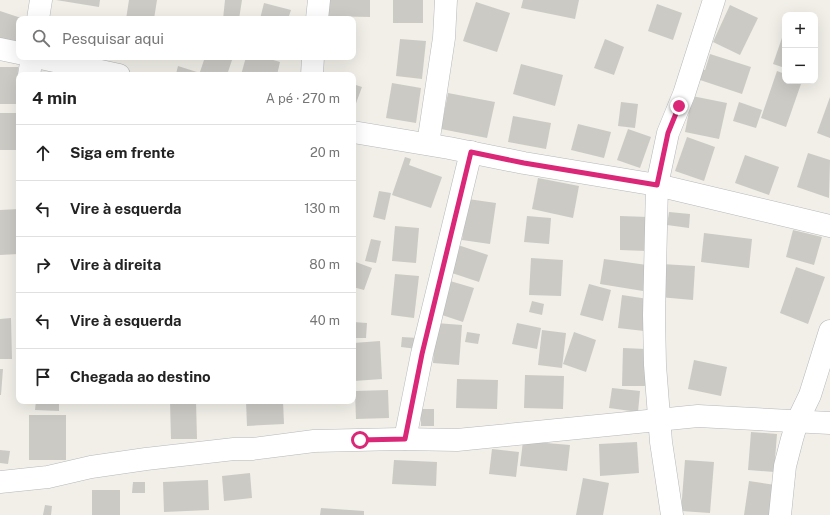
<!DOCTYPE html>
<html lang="pt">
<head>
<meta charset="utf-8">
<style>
  body { margin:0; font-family:"Public Sans",sans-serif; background:#f2f2f2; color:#222 }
  .controls { position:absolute; right:12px; top:12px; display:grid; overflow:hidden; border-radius:8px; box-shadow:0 4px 16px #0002 }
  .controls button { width:36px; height:36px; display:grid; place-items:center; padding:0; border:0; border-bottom:1px solid #e0e0e0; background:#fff; color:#222; font:20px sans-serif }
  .stop { position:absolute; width:12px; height:12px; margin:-9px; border:3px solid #db2777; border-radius:50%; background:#fff }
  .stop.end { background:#db2777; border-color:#fff; box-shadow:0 1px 4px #0008 }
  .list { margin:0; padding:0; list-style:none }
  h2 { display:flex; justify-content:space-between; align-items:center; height:52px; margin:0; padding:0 16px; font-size:17px }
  h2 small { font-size:13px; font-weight:400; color:#767676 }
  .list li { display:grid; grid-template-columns:26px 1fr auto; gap:12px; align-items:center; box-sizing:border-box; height:56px; padding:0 16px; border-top:1px solid #e0e0e0 }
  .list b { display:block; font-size:15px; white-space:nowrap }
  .list em { font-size:13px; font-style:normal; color:#767676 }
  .icon { flex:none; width:22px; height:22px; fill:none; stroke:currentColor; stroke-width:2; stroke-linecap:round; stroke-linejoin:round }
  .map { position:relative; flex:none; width:830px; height:515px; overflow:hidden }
  .search { position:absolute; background:#fff; box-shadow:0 4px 16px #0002; left:16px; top:16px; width:340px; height:44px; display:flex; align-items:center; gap:10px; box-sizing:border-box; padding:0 14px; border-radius:8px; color:#767676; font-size:15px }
  .panel { position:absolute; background:#fff; box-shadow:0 4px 16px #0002; left:16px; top:72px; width:340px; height:332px; border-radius:8px }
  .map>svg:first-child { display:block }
  .building { fill:#cccac5 }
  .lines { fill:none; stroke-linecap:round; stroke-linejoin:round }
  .minor-casing { stroke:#b5b8bc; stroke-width:23 }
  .minor { stroke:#fff; stroke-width:22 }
  .route { stroke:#db2777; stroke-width:5 }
</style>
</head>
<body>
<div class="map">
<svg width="830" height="515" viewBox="0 0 830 515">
  <rect width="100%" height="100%" fill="#f1efe8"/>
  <!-- building -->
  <g class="building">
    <polygon points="56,0 100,0 99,7"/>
    <polygon points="129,0 157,0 154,19 126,19"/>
    <polygon points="225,0 242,0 239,19 223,19"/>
    <polygon points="326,0 370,0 370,17 326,16"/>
    <rect x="393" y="0" width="30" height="23"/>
    <polygon points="523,0 579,0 575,19 521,8"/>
    <polygon points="476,2 510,13 497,52 463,41"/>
    <polygon points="264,3 291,10 288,19 260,19"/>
    <polygon points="657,4 682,13 673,40 648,31"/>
    <polygon points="730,5 758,18 740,55 713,42"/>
    <polygon points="0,11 24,19 19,19 19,38 17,44 0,39"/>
    <polygon points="785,29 785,68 773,64"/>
    <polygon points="400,39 426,41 422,79 396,76"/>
    <polygon points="605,39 624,47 614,75 594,68"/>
    <polygon points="710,54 751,67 742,94 694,78 697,68 705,70"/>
    <polygon points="205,57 233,57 227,75 208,75 200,72"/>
    <polygon points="246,57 263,57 280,62 277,75 241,75"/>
    <polygon points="521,64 563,75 555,106 513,94"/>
    <polygon points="178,66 200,73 200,75 176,74"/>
    <polygon points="0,67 18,67 17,104 0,104"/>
    <polygon points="777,71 785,74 785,81 802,81 786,127 761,118"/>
    <polygon points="392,83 421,88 416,123 386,118"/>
    <polygon points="353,84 362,87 355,106 353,106"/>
    <polygon points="448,93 495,102 487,138 441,129"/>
    <polygon points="692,96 727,103 719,139 685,132"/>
    <polygon points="830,97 830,138 817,133"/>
    <polygon points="621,102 638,104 635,128 618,126"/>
    <polygon points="739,102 762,110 756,128 733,121"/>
    <polygon points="0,113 16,113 17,150 0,150"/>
    <polygon points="513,116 551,123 546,149 508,142"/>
    <polygon points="578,124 611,132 604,158 571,150"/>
    <polygon points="628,129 651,137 640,168 617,160"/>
    <polygon points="687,137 715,147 704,181 675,171"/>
    <polygon points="808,153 830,160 829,198 797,187"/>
    <polygon points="745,155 779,167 769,195 735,183"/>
    <polygon points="405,157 411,159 409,165 442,177 431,208 392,195"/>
    <polygon points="538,178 579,186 573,218 532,209"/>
    <polygon points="379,191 391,193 385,220 373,217"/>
    <polygon points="468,199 496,203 490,244 462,240"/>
    <polygon points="19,209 19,254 0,255 0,210"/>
    <polygon points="669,212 690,214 689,228 667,225"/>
    <polygon points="527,216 551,218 549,244 524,242"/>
    <polygon points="620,216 648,217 647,251 620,250"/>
    <polygon points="395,226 419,228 416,263 392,261"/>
    <polygon points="793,230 822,237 814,265 786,257"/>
    <polygon points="704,233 752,239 749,268 701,262"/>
    <polygon points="371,239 381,241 376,263 365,261"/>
    <polygon points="458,245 488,255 479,282 449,272"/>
    <polygon points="531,258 563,260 561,296 529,295"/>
    <polygon points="604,259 647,265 643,291 600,284"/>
    <polygon points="353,261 372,268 364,290 353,287"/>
    <polygon points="662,264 695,266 693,300 659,297"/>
    <polygon points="796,267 825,277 808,324 780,313"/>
    <polygon points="395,274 419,276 414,318 391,315"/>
    <polygon points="450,281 474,288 463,322 439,314"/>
    <polygon points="589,284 611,290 603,321 580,315"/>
    <polygon points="622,295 648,299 644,331 618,328"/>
    <polygon points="532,301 544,304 542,315 529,312"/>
    <polygon points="11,318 12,359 0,359 0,319"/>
    <polygon points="353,322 367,323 366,338 353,338"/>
    <polygon points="436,323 462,325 459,365 433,363"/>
    <polygon points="517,323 541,328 537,349 512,344"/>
    <polygon points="542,330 566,333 562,368 538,365"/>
    <polygon points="467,332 480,334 478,344 465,342"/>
    <polygon points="574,332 596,340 586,372 563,364"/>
    <polygon points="402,337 418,338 417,349 401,347"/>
    <polygon points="380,341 382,379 354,381 353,343"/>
    <polygon points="623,348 646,349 645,386 622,386"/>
    <polygon points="694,360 727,367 721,396 688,389"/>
    <polygon points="0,369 3,369 1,395 0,395"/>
    <polygon points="525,375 564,376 563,409 524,408"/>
    <polygon points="457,379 498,380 497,409 456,408"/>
    <polygon points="612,388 640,391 638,412 609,408"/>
    <polygon points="388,390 389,418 356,419 355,391"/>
    <polygon points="36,401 59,401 59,411 35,410"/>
    <polygon points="170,401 196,401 197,439 171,439"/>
    <polygon points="246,401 283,401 284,424 247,426"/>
    <rect x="421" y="409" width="13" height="17"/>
    <rect x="29" y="415" width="37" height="45"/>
    <polygon points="751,432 777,434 774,472 748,470"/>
    <polygon points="523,441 570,445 567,471 520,466"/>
    <polygon points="637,442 639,473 600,476 599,444"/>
    <polygon points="492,449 519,452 516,477 489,474"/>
    <polygon points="0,450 10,451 8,464 0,463"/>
    <polygon points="394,460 437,462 436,486 392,484"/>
    <polygon points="685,460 714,462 710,513 681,511"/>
    <polygon points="250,473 252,498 224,501 222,476"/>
    <polygon points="583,478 609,483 603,515 576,515"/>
    <polygon points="208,480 209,510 164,512 163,482"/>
    <polygon points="749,481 775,485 770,515 744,515"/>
    <polygon points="133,482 145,482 145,493 132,493"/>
    <rect x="92" y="490" width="28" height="25"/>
    <polygon points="45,505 52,506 51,515 43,515"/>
    <polygon points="321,508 364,511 364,515 320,515"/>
  </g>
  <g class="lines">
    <defs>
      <g id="minor">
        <polyline points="38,19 41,0"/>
        <polyline points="317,19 319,0"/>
        <polyline points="0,49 19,53"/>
        <polyline points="36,57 119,75"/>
        <polyline points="29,75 32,57"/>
        <polyline points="312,75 313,57"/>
        <polyline points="353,132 449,148 524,163 657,185 830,226"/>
        <polyline points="428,144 444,38 446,0"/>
        <polyline points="405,439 422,354 471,152"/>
        <polyline points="0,482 48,477 91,467 146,459 234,449 252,449 314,441 400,439 457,440 698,416 830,423"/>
        <polyline points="672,515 661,442 655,365 654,315 657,185 668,133 684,94 714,0"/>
        <polyline points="780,515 785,466 792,439 797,422 810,395 830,331"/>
      </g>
    </defs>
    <!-- minor casing -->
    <use href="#minor" class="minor-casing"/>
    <!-- minor -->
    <use href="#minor" class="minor"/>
  </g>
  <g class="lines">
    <!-- route -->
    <polyline class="route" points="360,440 405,439 422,354 471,152 524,163 657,185 668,133 679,106"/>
  </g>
</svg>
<div class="controls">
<button>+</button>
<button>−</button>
</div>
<div class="stop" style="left:360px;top:440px"></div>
<div class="stop end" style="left:679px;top:106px"></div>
<div class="search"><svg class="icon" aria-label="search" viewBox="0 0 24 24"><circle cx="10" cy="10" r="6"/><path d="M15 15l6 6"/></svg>Pesquisar aqui</div>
<section class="panel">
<h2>4 min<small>A pé · 270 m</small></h2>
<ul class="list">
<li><svg class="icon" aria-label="ahead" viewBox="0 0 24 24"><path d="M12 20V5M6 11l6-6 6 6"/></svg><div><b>Siga em frente</b></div><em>20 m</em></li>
<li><svg class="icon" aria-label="left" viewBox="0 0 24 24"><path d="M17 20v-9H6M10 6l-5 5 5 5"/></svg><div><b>Vire à esquerda</b></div><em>130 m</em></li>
<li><svg class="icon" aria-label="right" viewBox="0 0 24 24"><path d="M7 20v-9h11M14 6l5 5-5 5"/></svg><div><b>Vire à direita</b></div><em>80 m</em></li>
<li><svg class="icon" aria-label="left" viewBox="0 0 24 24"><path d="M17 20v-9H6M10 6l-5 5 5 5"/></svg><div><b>Vire à esquerda</b></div><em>40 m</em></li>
<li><svg class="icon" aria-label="arrive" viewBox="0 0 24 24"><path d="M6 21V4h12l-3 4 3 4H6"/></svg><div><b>Chegada ao destino</b></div></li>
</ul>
</section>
</div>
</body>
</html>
